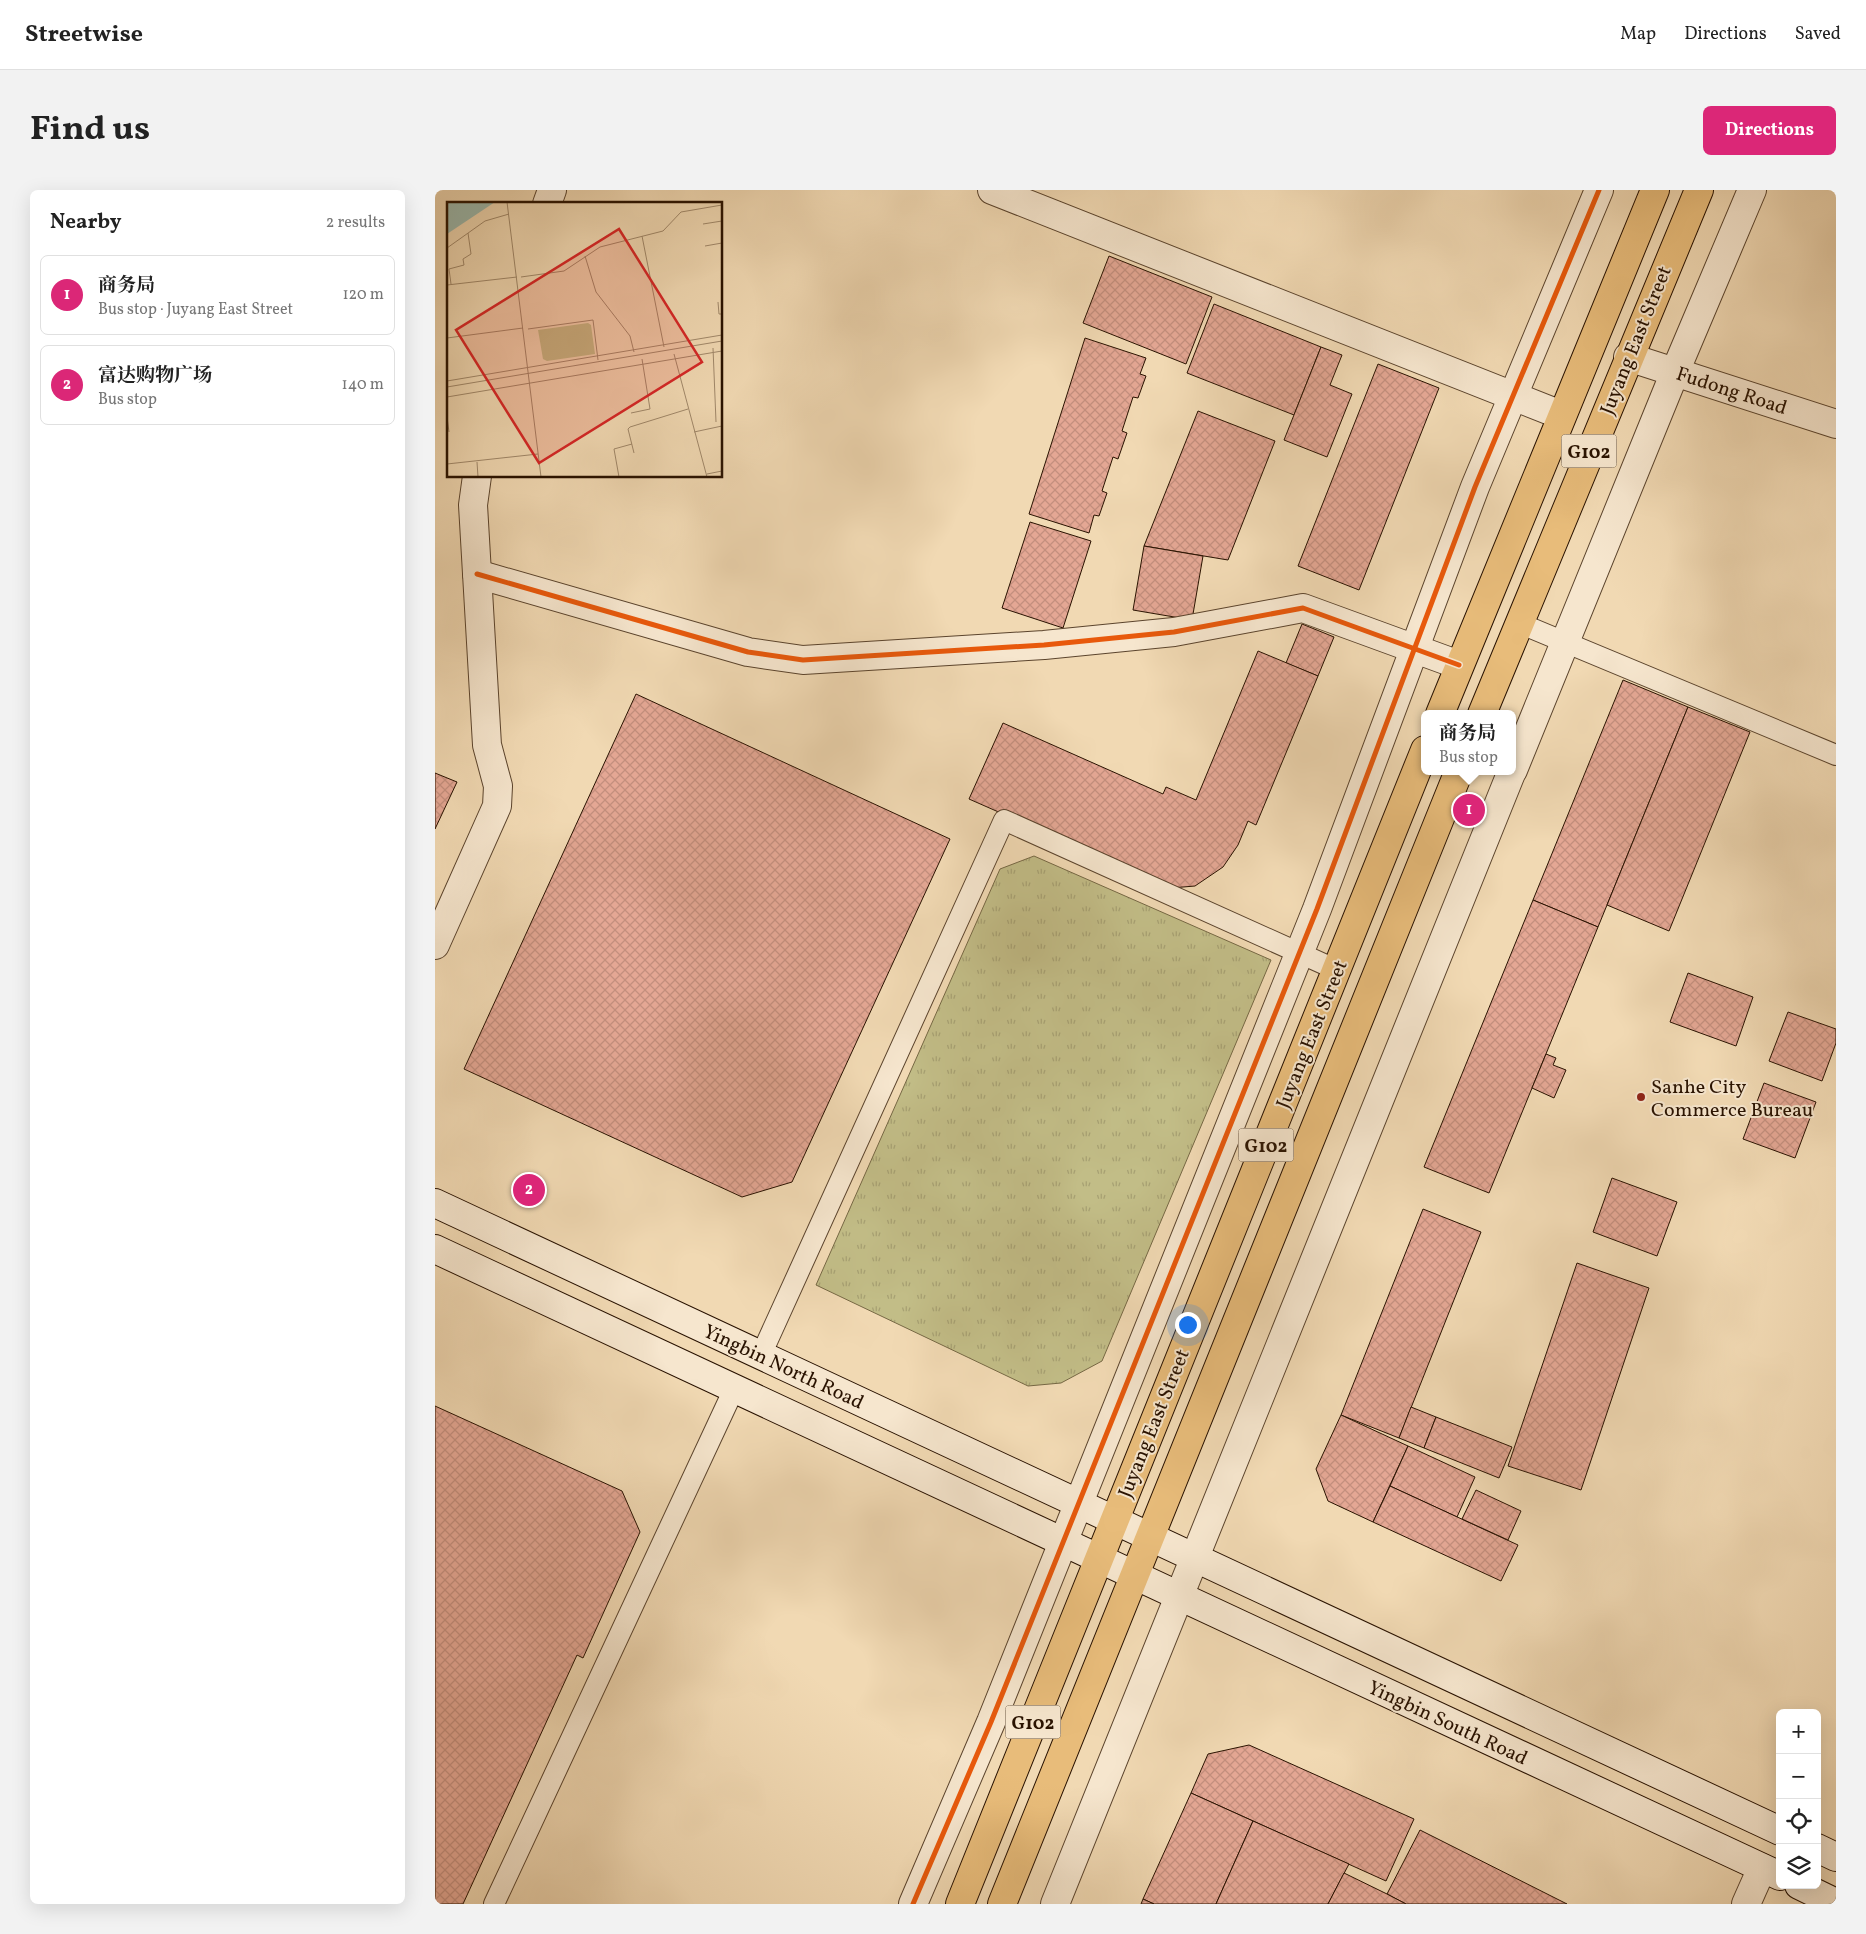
<!DOCTYPE html>
<html lang="en">
<head>
<meta charset="utf-8">
<style>
  body { margin:0; font-family:Vollkorn,"Noto Serif SC",serif; background:#f2f2f2; color:#222 }
  .controls { position:absolute; right:15px; bottom:15px; display:grid; overflow:hidden; border-radius:8px; box-shadow:0 5px 20px #0002 }
  .controls button { width:45px; height:45px; display:grid; place-items:center; padding:0; border:0; border-bottom:1px solid #e0e0e0; background:#fff; color:#222; font:25px sans-serif }
  .you { position:absolute; left:752px; top:1134px; width:18px; height:18px; margin:-12px; border:4px solid #fff; border-radius:50%; background:#1a73e8; box-shadow:0 0 0 8px #1a73e833 }
  .badge { display:grid; place-items:center; width:32px; height:32px; border-radius:50%; background:#db2777; color:#fff; font-size:16px; font-weight:700 }
  .pin { position:absolute; translate:-50% -50%; border:2px solid #fff; box-shadow:0 1px 5px #0006 }
  .popup { position:absolute; left:986px; top:520px; width:95px; height:65px; box-sizing:border-box; display:grid; place-content:center; border-radius:8px; background:#fff; filter:drop-shadow(0 1px 4px #0005); font-size:16px; white-space:nowrap; color:#767676 }
  .popup b { font-size:19px; color:#222 }
  .popup::after { content:''; position:absolute; left:50%; top:100%; margin-left:-10px; border:10px solid transparent; border-top-color:#fff }
  .list { margin:0; padding:0; list-style:none }
  h2 { display:flex; justify-content:space-between; align-items:center; height:65px; margin:0; padding:0 20px; font-size:21px }
  h2 small { font-size:16px; font-weight:400; color:#767676 }
  .list li { display:grid; grid-template-columns:32px 1fr auto; gap:15px; align-items:center; box-sizing:border-box; height:80px; margin:0 10px 10px; padding:0 10px; border:1px solid #e0e0e0; border-radius:8px }
  .list b { display:block; font-size:19px; white-space:nowrap }
  .list p { margin:0; font-size:16px; white-space:nowrap; color:#767676 }
  .list em { font-size:16px; font-style:normal; color:#767676 }
  .icon { flex:none; width:28px; height:28px; fill:none; stroke:currentColor; stroke-width:2; stroke-linecap:round; stroke-linejoin:round }
  .map { position:relative; flex:none; width:1401px; height:1714px; overflow:hidden; border-radius:8px }
  header { display:flex; align-items:center; gap:30px; box-sizing:border-box; height:70px; padding:0 25px; background:#fff; border-bottom:1px solid #e0e0e0 }
  header strong { font-size:24px }
  nav { display:flex; gap:28px; margin-inline-start:auto; font-size:18px }
  .intro { display:flex; align-items:center; justify-content:space-between; box-sizing:border-box; height:120px; padding:0 30px }
  h1 { margin:0; font-size:35px }
  .button { padding:12px 22px; border-radius:8px; background:#db2777; color:#fff; font-size:18px; font-weight:700 }
  main { display:flex; gap:30px; padding:0 30px }
  aside { flex:1; background:#fff; border-radius:8px; box-shadow:0 5px 20px #0002 }
  .map>svg:first-child { display:block }
  .park { fill:url(#park-tufts); stroke:#766844 }
  .building { fill:url(#building-cross-hatch); stroke:#291200 }
  .lines { fill:none; stroke-linecap:round; stroke-linejoin:round }
  .service-casing { stroke:#5b442d; stroke-width:22 }
  .minor-casing { stroke:#5b442d; stroke-width:30 }
  .tertiary-casing { stroke:#5b442d; stroke-width:30 }
  .secondary-casing { stroke:#291200; stroke-width:30 }
  .trunk-casing { stroke:#291200; stroke-width:30 }
  .service { stroke:#f6e6ce; stroke-width:20 }
  .minor { stroke:#f6e6ce; stroke-width:28 }
  .tertiary { stroke:#f6e6ce; stroke-width:28 }
  .secondary { stroke:#f6e6ce; stroke-width:28 }
  .trunk { stroke:#e8bc7a; stroke-width:28 }
  .cycleway-casing { stroke:#f6e6ce; stroke-width:8 }
  .cycleway { stroke:#e8590c; stroke-width:5 }
  .poi-dot { fill:#8f2418; stroke:#f6e6ce; stroke-width:2 }
  .labels { text-anchor:middle; stroke-width:4; stroke-linejoin:round; paint-order:stroke }
  .shield { fill:#f6e6ce; stroke:#66523e; stroke-width:1 }
  .shield-label { font-size:19px; font-weight:bold; fill:#291200 }
  .street-label { font-size:20px; fill:#291200; stroke:#f6e6ce }
  .poi-label { font-size:20px; fill:#291200; stroke:#f6e6ce; text-anchor:start }
  .inset-road { fill:none; stroke:#a1896b; stroke-width:1 }
  .view { fill:#d62828; fill-opacity:0.15; stroke:#d62828; stroke-width:2.5 }
  .inset-edge { fill:none; stroke:#291200; stroke-width:2.5 }
</style>
</head>
<body>
<header>
<strong>Streetwise</strong>
<nav><a>Map</a><a>Directions</a><a>Saved</a></nav>
</header>
<div class="intro"><h1>Find us</h1><a class="button">Directions</a></div>
<main>
<aside>
<h2>Nearby<small>2 results</small></h2>
<ul class="list">
<li><span class="badge">1</span><div><b>商务局</b><p>Bus stop · Juyang East Street</p></div><em>120 m</em></li>
<li><span class="badge">2</span><div><b>富达购物广场</b><p>Bus stop</p></div><em>140 m</em></li>
</ul>
</aside>
<div class="map">
<svg width="1401" height="1714" viewBox="0 0 1401 1714">
  <defs>
    <pattern id="park-tufts" width="24" height="20" patternUnits="userSpaceOnUse" patternTransform="scale(1.25)"><rect width="24" height="20" fill="#c2bd87"/><path d="M3 7l-1-3M5 7V3M7 7l1-3M15 17l-1-3M17 17v-4M19 17l1-3" fill="none" stroke="#a7a173"/></pattern>
    <pattern id="building-cross-hatch" width="8" height="8" patternUnits="userSpaceOnUse" patternTransform="scale(1.25)"><rect width="8" height="8" fill="#e4a794"/><path d="M0 0l8 8M0 8l8-8" fill="none" stroke="#c48f7e"/></pattern>
  </defs>
  <rect width="100%" height="100%" fill="#f1d9b3"/>
  <filter id="stains"><feTurbulence type="fractalNoise" baseFrequency=".004" numOctaves="4"/><feColorMatrix values="0 0 0 0 .2 0 0 0 0 .09 0 0 0 0 .02 0 0 0 .5 -.17"/></filter>
  <radialGradient id="worn" r=".72"><stop offset=".6" stop-color="#630" stop-opacity="0"/><stop offset="1" stop-color="#630" stop-opacity=".3"/></radialGradient>
  <!-- park -->
  <polygon class="park" points="599,666 836,770 667,1171 626,1193 593,1196 381,1095 565,679"/>
  <!-- building -->
  <g class="building">
    <polygon points="674,66 777,107 751,174 648,133"/>
    <polygon points="779,114 886,157 859,225 752,183"/>
    <polygon points="650,148 711,168 705,184 711,186 703,208 698,207 687,241 692,243 683,269 678,267 667,301 672,303 664,326 659,325 654,343 594,324"/>
    <polygon points="886,157 907,165 895,195 917,204 892,267 849,250"/>
    <polygon points="943,174 1004,198 924,400 863,376"/>
    <polygon points="763,221 840,251 793,370 709,356"/>
    <polygon points="595,332 656,351 628,438 567,418"/>
    <polygon points="709,356 768,366 757,430 698,420"/>
    <polygon points="867,434 899,447 883,486 851,473"/>
    <polygon points="823,461 883,486 821,635 813,631 803,655 788,677 760,696 736,698 534,609 568,533 728,604 731,597 761,610"/>
    <polygon points="1188,490 1253,517 1163,737 1098,710"/>
    <polygon points="201,504 515,649 357,992 307,1007 29,879"/>
    <polygon points="1253,517 1315,542 1234,741 1172,715"/>
    <polygon points="0,583 22,592 0,639"/>
    <polygon points="1098,710 1163,737 1054,1003 989,977"/>
    <polygon points="1253,783 1318,807 1301,856 1235,832"/>
    <polygon points="1353,822 1401,839 1401,853 1387,891 1334,871"/>
    <polygon points="1111,864 1121,868 1118,875 1131,880 1119,908 1097,898"/>
    <polygon points="1329,893 1381,912 1360,968 1308,949"/>
    <polygon points="1177,988 1242,1012 1222,1066 1158,1042"/>
    <polygon points="988,1019 1046,1042 964,1248 906,1225"/>
    <polygon points="1142,1073 1214,1098 1146,1300 1073,1276"/>
    <polygon points="0,1216 187,1301 205,1342 148,1468 142,1465 28,1714 0,1714"/>
    <polygon points="976,1217 1001,1227 989,1258 964,1248"/>
    <polygon points="906,1225 973,1256 938,1332 893,1311 881,1279"/>
    <polygon points="1001,1227 1077,1257 1064,1288 989,1258"/>
    <polygon points="973,1256 1040,1287 1022,1327 955,1296"/>
    <polygon points="955,1296 1083,1355 1066,1391 938,1332"/>
    <polygon points="1041,1300 1086,1321 1073,1350 1027,1329"/>
    <polygon points="814,1555 979,1629 951,1691 756,1603 773,1564"/>
    <polygon points="756,1603 818,1631 781,1714 719,1714 708,1709"/>
    <polygon points="818,1631 914,1674 893,1714 781,1714"/>
    <polygon points="985,1640 1132,1714 971,1714 952,1704"/>
    <polygon points="909,1683 952,1704 971,1714 893,1714"/>
    <polygon points="708,1709 719,1714 706,1714"/>
  </g>
  <g class="lines">
    <defs>
      <g id="service">
        <polyline points="1084,433 1401,565"/>
        <polyline points="326,1165 569,630 902,780"/>
        <polyline points="59,1714 299,1199"/>
      </g>
      <g id="minor">
        <polyline points="557,0 1126,225"/>
        <polyline points="112,14 117,0"/>
        <polyline points="42,384 313,462 368,470 609,455 739,442 868,418 1024,475"/>
        <polyline points="1078,580 1240,182 1317,0"/>
        <polyline points="0,755 62,616 63,596 52,555 38,315 42,286"/>
        <polyline points="478,1714 556,1532 882,719 1040,297 1164,0"/>
        <polyline points="620,1714 1077,581"/>
        <polyline points="1311,1714 1327,1678"/>
      </g>
      <polyline id="tertiary" points="1193,167 1401,234"/>
      <g id="secondary">
        <polyline points="0,1013 1345,1641"/>
        <polyline points="0,1059 1345,1686"/>
        <polyline points="1382,1658 1401,1667"/>
        <polyline points="1364,1695 1401,1713"/>
      </g>
      <g id="trunk">
        <polyline points="1005,524 1220,0"/>
        <polyline points="1047,524 1264,0"/>
        <polyline points="525,1714 990,560"/>
        <polyline points="567,1714 1024,581"/>
      </g>
    </defs>
    <!-- service casing -->
    <use href="#service" class="service-casing"/>
    <!-- minor casing -->
    <use href="#minor" class="minor-casing"/>
    <!-- tertiary casing -->
    <use href="#tertiary" class="tertiary-casing"/>
    <!-- secondary casing -->
    <use href="#secondary" class="secondary-casing"/>
    <!-- trunk casing -->
    <use href="#trunk" class="trunk-casing"/>
    <!-- service -->
    <use href="#service" class="service"/>
    <!-- minor -->
    <use href="#minor" class="minor"/>
    <!-- tertiary -->
    <use href="#tertiary" class="tertiary"/>
    <!-- secondary -->
    <use href="#secondary" class="secondary"/>
    <!-- trunk -->
    <use href="#trunk" class="trunk"/>
    <defs>
      <g id="cycleway">
        <polyline points="42,384 313,462 368,470 609,455 739,442 868,418 1024,475"/>
        <polyline points="478,1714 556,1532 882,719 1040,297 1164,0"/>
      </g>
    </defs>
    <!-- cycleway casing -->
    <use href="#cycleway" class="cycleway-casing"/>
    <!-- cycleway -->
    <use href="#cycleway" class="cycleway"/>
  </g>
  <!-- markers -->
  <circle class="poi-dot" cx="1206" cy="907" r="5"/>
  <g class="labels">
    <!-- shield labels -->
    <g class="shield">
      <rect x="1126.5" y="244.5" width="55" height="33" rx="4"/>
      <rect x="803.5" y="938.5" width="55" height="33" rx="4"/>
      <rect x="570.5" y="1515.5" width="55" height="33" rx="4"/>
    </g>
    <g class="shield-label">
      <text x="1154" y="268">G102</text>
      <text x="831" y="962">G102</text>
      <text x="598" y="1539">G102</text>
    </g>
    <!-- street labels -->
    <g class="street-label">
      <text transform="translate(1200 150) rotate(-68)" y="7">Juyang East Street</text>
      <text transform="translate(1297 200) rotate(18)" y="7">Fudong Road</text>
      <text transform="translate(876 844) rotate(-68)" y="7">Juyang East Street</text>
      <text transform="translate(349 1176) rotate(25)" y="7">Yingbin North Road</text>
      <text transform="translate(718 1233) rotate(-68)" y="7">Juyang East Street</text>
      <text transform="translate(1013 1532) rotate(25)" y="7">Yingbin South Road</text>
    </g>
    <!-- poi labels -->
    <g class="poi-label">
      <text x="1216" y="903">Sanhe City<tspan x="1216" dy="23">Commerce Bureau</tspan></text>
    </g>
  </g>
  <!-- overview -->
  <g transform="translate(12 12)">
    <rect width="275" height="275" fill="#f1d9b3"/>
    <path d="M141,121L144,123L148,152L100,159L96,157L91,128Z" fill="#c2bd87"/>
    <path d="M0,0H48L0,32Z" fill="#9bbaaf"/>
    <path class="inset-road" d="M60,0L94,275M256,22L275,19M195,34L217,145M258,44L275,41M0,46L38,19L62,12M138,54L149,90L183,134L187,150M74,75L117,69L153,45L216,29L234,10L275,3M4,82L2,67L17,63L16,57L24,52L21,31M0,83L70,75M271,100L272,112H275M81,127L146,118L151,158M0,136L76,126M266,146L269,220M227,152L260,275M0,179L275,133M0,185L275,139M0,195L275,149M184,211L203,207L195,157M0,215L2,230M247,230L275,224M187,251L181,227L183,225L241,207M30,260L31,275M0,262L91,252M260,272L275,269M172,275L167,247L185,242"/>
    <path class="view" d="M172,27L255,160L92,261L9,128Z"/>
    <rect width="275" height="275" class="inset-edge"/>
  </g>
  <rect width="100%" height="100%" filter="url(#stains)"/>
  <rect width="100%" height="100%" fill="url(#worn)"/>
</svg>
<div class="controls">
<button>+</button>
<button>−</button>
<button><svg class="icon" aria-label="locate" viewBox="0 0 24 24"><circle cx="12" cy="12" r="6"/><path d="M12 2v4M12 18v4M2 12h4M18 12h4"/></svg></button>
<button><svg class="icon" aria-label="layers" viewBox="0 0 24 24"><path d="M12 4l9 5-9 5-9-5zM3 14l9 5 9-5"/></svg></button>
</div>
<div class="you"></div>
<div class="pin badge" style="left:1034px;top:620px">1</div>
<div class="popup"><b>商务局</b>Bus stop</div>
<div class="pin badge" style="left:94px;top:1000px">2</div>
</div>
</main>
</body>
</html>
